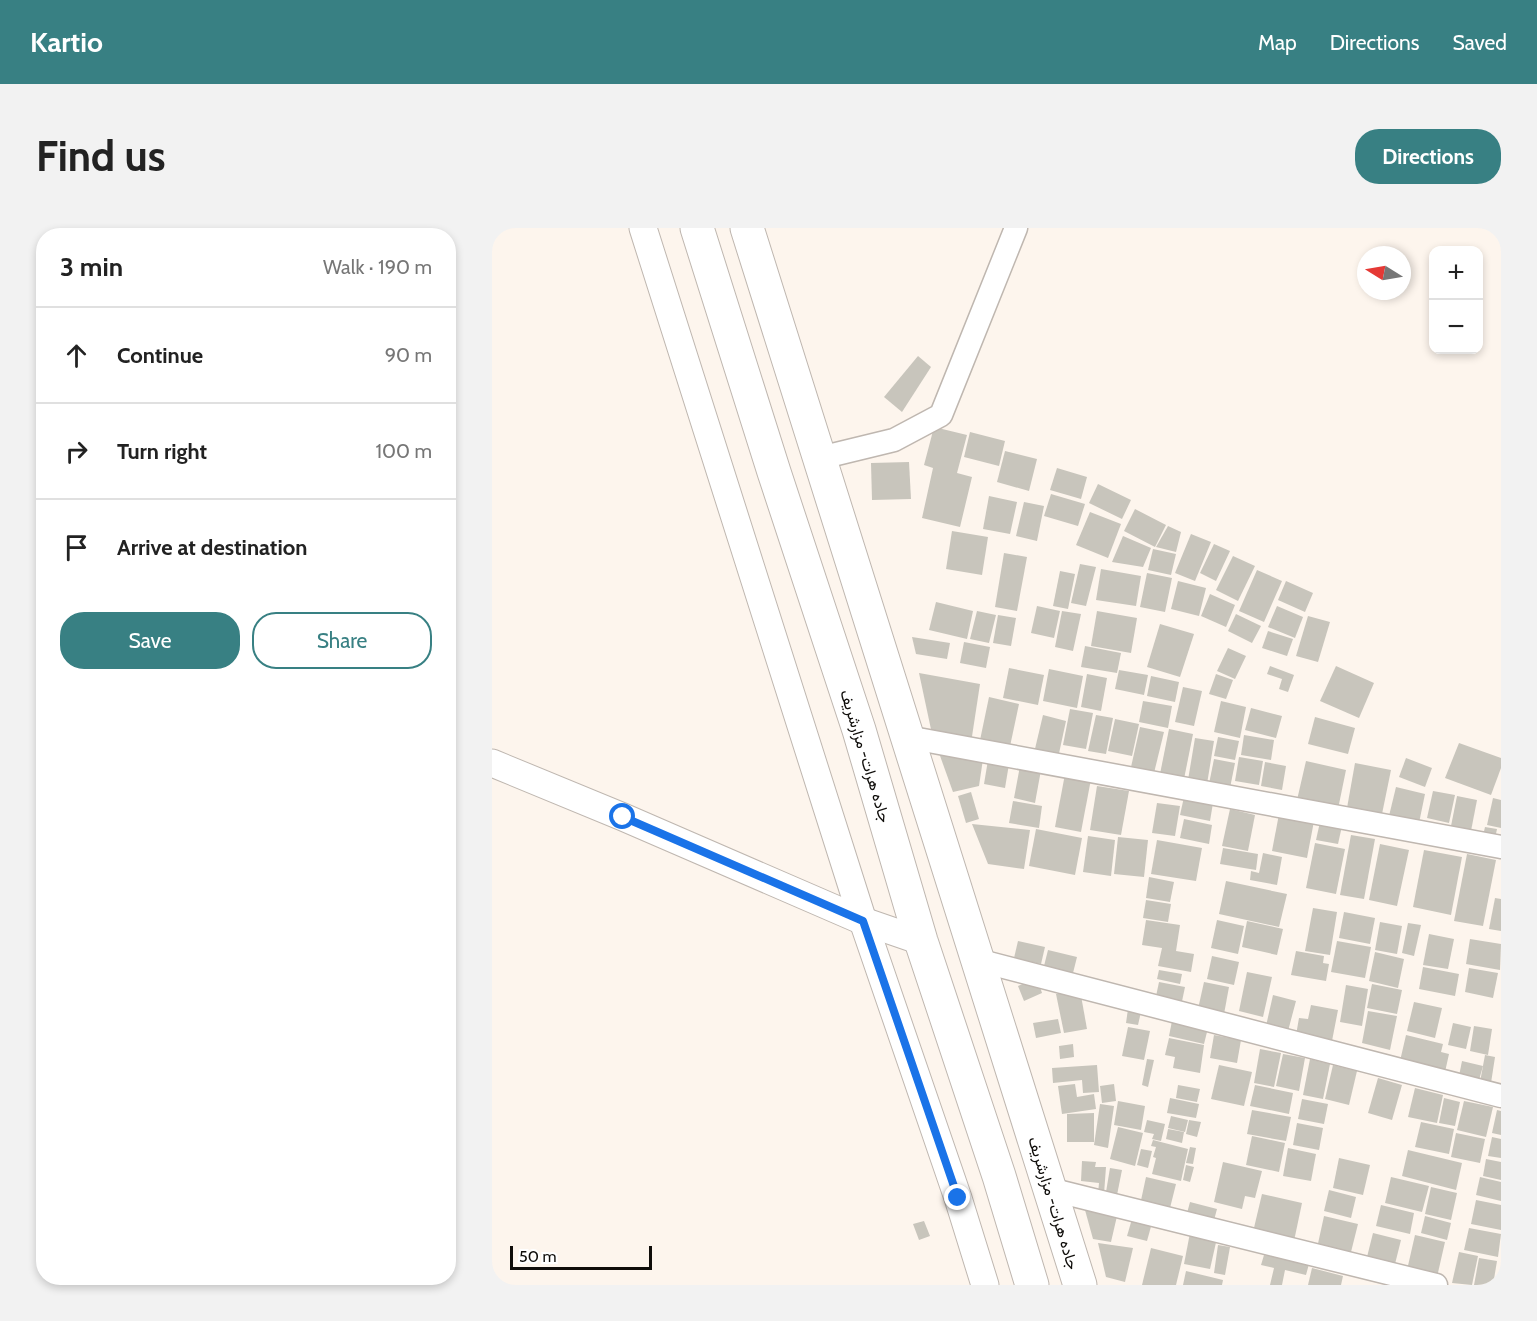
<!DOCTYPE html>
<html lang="en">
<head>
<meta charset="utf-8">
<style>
  body { margin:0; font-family:Cabin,Vazirmatn,sans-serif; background:#f2f2f2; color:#222 }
  .controls { position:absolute; right:18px; top:18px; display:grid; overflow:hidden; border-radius:12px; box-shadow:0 3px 9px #0003 }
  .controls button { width:54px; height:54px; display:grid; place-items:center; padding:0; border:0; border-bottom:2px solid #e0e0e0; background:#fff; color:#222; font:30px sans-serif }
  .compass { position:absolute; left:865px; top:18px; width:54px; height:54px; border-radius:50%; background:#fff; box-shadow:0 3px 9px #0003; rotate:281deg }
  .scale { position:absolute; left:18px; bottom:15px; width:142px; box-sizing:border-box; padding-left:6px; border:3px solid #0f0d0a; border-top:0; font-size:16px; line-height:21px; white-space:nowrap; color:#0f0d0a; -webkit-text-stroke:4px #fff; paint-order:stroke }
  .stop { position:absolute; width:18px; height:18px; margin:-14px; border:4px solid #1a73e8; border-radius:50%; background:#fff }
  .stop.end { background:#1a73e8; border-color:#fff; box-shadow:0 2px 6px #0008 }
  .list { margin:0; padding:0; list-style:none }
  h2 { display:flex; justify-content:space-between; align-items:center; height:78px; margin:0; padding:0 24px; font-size:26px }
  h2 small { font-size:20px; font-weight:400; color:#767676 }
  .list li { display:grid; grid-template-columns:39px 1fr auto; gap:18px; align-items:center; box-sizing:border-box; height:96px; padding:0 24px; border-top:2px solid #e0e0e0 }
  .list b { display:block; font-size:22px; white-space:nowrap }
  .list em { font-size:20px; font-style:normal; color:#767676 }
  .actions { display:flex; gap:12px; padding:18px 24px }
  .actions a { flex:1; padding:14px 0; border:2px solid #388083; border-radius:24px; text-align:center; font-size:21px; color:#388083 }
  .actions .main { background:#388083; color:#fff }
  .icon { flex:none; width:33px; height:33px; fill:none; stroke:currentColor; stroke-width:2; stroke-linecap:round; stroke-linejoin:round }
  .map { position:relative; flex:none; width:1009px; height:1057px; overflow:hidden; border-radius:24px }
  header { display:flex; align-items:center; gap:36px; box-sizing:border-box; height:84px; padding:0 30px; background:#388083; color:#fff }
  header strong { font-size:28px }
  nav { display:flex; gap:33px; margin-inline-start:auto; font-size:21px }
  .intro { display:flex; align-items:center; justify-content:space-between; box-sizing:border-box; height:144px; padding:0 36px }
  h1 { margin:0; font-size:42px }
  .button { padding:15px 27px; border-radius:24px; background:#388083; color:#fff; font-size:21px; font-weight:700 }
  main { display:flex; gap:36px; padding:0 36px }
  aside { flex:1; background:#fff; border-radius:24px; box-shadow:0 3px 9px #0003 }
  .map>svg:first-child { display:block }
  .building { fill:#c8c5bc }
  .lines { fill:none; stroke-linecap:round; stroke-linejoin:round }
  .minor-casing { stroke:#bfb7b0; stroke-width:25 }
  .tertiary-casing { stroke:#bfb7b0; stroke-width:29 }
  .trunk-casing { stroke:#bfb7b0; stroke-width:35 }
  .minor { stroke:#fff; stroke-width:22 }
  .tertiary { stroke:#fff; stroke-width:27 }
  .trunk { stroke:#fff; stroke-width:33 }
  .route { stroke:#1a73e8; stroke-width:8 }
  .labels { text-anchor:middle; stroke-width:5; stroke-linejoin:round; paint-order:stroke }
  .street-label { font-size:16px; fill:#0f0d0a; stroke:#fff }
</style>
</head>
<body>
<header>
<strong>Kartio</strong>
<nav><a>Map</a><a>Directions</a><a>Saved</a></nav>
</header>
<div class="intro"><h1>Find us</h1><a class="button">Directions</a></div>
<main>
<aside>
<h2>3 min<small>Walk · 190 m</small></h2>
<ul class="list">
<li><svg class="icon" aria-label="ahead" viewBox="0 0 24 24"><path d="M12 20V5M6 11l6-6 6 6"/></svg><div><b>Continue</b></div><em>90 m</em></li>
<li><svg class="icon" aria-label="right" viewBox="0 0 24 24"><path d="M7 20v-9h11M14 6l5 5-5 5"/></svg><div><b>Turn right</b></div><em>100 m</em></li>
<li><svg class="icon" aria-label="arrive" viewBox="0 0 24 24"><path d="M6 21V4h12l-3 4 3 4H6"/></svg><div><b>Arrive at destination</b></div></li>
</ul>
<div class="actions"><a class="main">Save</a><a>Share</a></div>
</aside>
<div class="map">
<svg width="1009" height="1057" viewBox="0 0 1009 1057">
  <rect width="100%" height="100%" fill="#fdf5ed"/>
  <!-- building -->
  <g class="building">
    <polygon points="426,128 439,139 410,184 392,169"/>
    <polygon points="442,199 475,207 465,245 480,249 468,299 430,290 441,240 432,237"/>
    <polygon points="478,204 513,213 507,238 472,229"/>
    <polygon points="513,223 545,231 537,263 505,254"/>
    <polygon points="417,234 419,271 380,272 379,235"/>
    <polygon points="565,240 595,249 589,271 558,262"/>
    <polygon points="606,256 639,272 630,291 597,275"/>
    <polygon points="559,266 593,276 586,298 552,288"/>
    <polygon points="497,268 525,274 518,306 491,301"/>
    <polygon points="532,274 552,278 545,313 524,308"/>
    <polygon points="643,281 674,297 663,319 632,303"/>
    <polygon points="598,284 629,296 616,330 584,317"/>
    <polygon points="676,298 689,304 684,324 664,319"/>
    <polygon points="460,303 496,309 490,347 454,341"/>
    <polygon points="699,306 719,314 703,353 683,345"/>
    <polygon points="631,308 659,320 651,339 620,334"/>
    <polygon points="722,316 738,323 724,353 708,345"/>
    <polygon points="661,321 684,326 679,347 656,342"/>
    <polygon points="512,325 535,329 525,383 503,379"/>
    <polygon points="741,328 763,338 746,373 724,362"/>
    <polygon points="588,336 604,339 594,378 579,375"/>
    <polygon points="609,341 649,348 644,378 604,372"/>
    <polygon points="765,342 790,353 772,394 747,383"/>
    <polygon points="568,343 583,346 576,381 561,378"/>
    <polygon points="655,345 680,350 673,384 648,379"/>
    <polygon points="686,353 714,360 707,388 679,381"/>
    <polygon points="794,353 821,365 813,384 786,372"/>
    <polygon points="718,366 743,377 734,399 709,388"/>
    <polygon points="444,374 481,383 475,411 437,402"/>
    <polygon points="545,378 568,383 562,410 539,405"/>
    <polygon points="785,378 811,389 803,410 776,399"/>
    <polygon points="485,383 504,387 497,415 478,411"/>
    <polygon points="570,383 589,386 581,423 563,419"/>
    <polygon points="605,383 645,390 639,425 599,418"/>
    <polygon points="744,386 769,398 760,415 736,403"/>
    <polygon points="506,387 524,390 519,418 501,415"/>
    <polygon points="816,388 838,394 826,434 804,428"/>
    <polygon points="668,396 702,406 688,449 655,439"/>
    <polygon points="776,403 801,411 795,428 770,420"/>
    <polygon points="420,409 458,415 455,431 424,426"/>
    <polygon points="472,414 498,419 494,440 468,435"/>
    <polygon points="593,418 629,425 625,445 589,439"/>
    <polygon points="736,420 754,428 743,451 725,443"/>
    <polygon points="778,438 802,447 796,464 787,461 790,451 775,446"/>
    <polygon points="844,438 882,455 867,490 828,473"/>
    <polygon points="517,440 552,447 546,477 511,470"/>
    <polygon points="557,441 591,448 585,480 551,473"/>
    <polygon points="627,442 656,447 652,467 623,461"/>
    <polygon points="427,445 488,456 479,515 440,506"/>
    <polygon points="595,446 615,450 609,483 589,479"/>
    <polygon points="724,446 741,452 734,471 717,466"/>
    <polygon points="659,448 687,454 683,474 655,468"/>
    <polygon points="691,459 710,463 702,498 683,494"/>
    <polygon points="497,469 527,476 517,523 487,517"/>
    <polygon points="651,473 680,478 676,500 647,494"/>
    <polygon points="729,473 754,479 748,510 722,504"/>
    <polygon points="759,480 790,488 784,510 753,502"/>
    <polygon points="578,481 601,485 594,521 571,517"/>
    <polygon points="551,487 574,493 566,530 542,525"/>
    <polygon points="604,487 621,490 614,526 596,523"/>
    <polygon points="823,489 863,500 856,526 816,516"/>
    <polygon points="623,491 647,496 640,528 616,523"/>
    <polygon points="648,499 672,504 662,545 639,539"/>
    <polygon points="677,501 701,506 692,551 668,546"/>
    <polygon points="752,507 782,512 779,532 749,527"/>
    <polygon points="726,509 747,513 743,532 722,528"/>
    <polygon points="703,510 722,513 715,556 696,552"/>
    <polygon points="967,515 1009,530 1009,540 999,567 953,550"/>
    <polygon points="447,525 491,531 487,558 461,564"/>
    <polygon points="747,529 771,533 767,557 743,553"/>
    <polygon points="914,530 940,540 933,559 907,549"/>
    <polygon points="722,531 743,535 738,560 717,556"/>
    <polygon points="496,532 517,536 513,560 492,556"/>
    <polygon points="814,533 854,542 846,581 805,572"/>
    <polygon points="773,534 794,538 790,562 769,558"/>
    <polygon points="863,535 899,542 890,586 855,580"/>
    <polygon points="528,538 549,542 543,575 522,570"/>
    <polygon points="573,546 599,551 589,604 563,599"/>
    <polygon points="605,558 637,563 629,607 598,602"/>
    <polygon points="904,559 933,566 927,595 897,588"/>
    <polygon points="941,563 963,567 957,595 935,590"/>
    <polygon points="479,564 487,591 474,595 466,568"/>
    <polygon points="965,568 985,572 979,603 959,598"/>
    <polygon points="692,569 721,575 718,593 688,587"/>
    <polygon points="1001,570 1009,572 1009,600 995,597"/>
    <polygon points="521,573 550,578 547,600 517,595"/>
    <polygon points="665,575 688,578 683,608 660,605"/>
    <polygon points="738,581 763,587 756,623 730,618"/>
    <polygon points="787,586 822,593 815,630 780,623"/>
    <polygon points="692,591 720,597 717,616 688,610"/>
    <polygon points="828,594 850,598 846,616 824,612"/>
    <polygon points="480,596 538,602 532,641 496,636"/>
    <polygon points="993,599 1005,601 1002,615 990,612"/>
    <polygon points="544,601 590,610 583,647 537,638"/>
    <polygon points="859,607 883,611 872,671 848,667"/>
    <polygon points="596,608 623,612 619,648 591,644"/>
    <polygon points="626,609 656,612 652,649 622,646"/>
    <polygon points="665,612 710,620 704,653 659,646"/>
    <polygon points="823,615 853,621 844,666 814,660"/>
    <polygon points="888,616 917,622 905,678 877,672"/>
    <polygon points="731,620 766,626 764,642 728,636"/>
    <polygon points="932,622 970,629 959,687 921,679"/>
    <polygon points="771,625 790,629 785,657 758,652 759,643 767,645"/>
    <polygon points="975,626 1004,632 991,698 962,693"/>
    <polygon points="657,649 682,654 678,674 654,670"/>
    <polygon points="734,653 795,666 787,699 727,686"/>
    <polygon points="1003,670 1009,671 1009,703 997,701"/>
    <polygon points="654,672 679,676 676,694 651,690"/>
    <polygon points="821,680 845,684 838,727 813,723"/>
    <polygon points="852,684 883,690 878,716 847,710"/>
    <polygon points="654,692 688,697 684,723 702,726 699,744 666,738 670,720 650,717"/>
    <polygon points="725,692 752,698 746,726 719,720"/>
    <polygon points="755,693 791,701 785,727 750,719"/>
    <polygon points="888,694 910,698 905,726 883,722"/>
    <polygon points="916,695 929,697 922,728 910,725"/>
    <polygon points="937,706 962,711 956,741 931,737"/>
    <polygon points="978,711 1009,716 1008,742 974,736"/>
    <polygon points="526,713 553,719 549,736 522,730"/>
    <polygon points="845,713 879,719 873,750 839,744"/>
    <polygon points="556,722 585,729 581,745 552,738"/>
    <polygon points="804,723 832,728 831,735 837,736 834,753 799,747"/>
    <polygon points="883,724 912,731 906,760 877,753"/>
    <polygon points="720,728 747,734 742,757 715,751"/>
    <polygon points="931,739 967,746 963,768 927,761"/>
    <polygon points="977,740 1006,745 1001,770 973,764"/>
    <polygon points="667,742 690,746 688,756 665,751"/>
    <polygon points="755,744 780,749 771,789 747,783"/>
    <polygon points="545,750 550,765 532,773 526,758"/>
    <polygon points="667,754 693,759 689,778 663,773"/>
    <polygon points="712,754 737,759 732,786 706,781"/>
    <polygon points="880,756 910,762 905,786 875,780"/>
    <polygon points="854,757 876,761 870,798 848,794"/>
    <polygon points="588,762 595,801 572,805 564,766"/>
    <polygon points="781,767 804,773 796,803 774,798"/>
    <polygon points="922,774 950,780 943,810 915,803"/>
    <polygon points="819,777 846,782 840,813 804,807 807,790 816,791"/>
    <polygon points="636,781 649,784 646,797 634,795"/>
    <polygon points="876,783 905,788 898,822 870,815"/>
    <polygon points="566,791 569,805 544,810 541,795"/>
    <polygon points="680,793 716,800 712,816 677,808"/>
    <polygon points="961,795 979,799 974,821 956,817"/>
    <polygon points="982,798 1000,801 996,827 978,823"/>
    <polygon points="636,799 658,803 652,832 630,828"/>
    <polygon points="722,807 749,812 745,835 718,830"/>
    <polygon points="914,807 951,816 949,824 957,826 953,844 908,833"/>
    <polygon points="677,810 712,817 708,845 681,840 683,829 673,827"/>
    <polygon points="581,816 582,829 568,831 567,818"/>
    <polygon points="768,821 789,825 782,859 762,855"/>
    <polygon points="791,826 813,830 807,863 784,858"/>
    <polygon points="993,827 1003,829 999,855 988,854"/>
    <polygon points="655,831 662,832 656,859 650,857"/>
    <polygon points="818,831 838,836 831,871 811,867"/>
    <polygon points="970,833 991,838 987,852 967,848"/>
    <polygon points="605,837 607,864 591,865 590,852 561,855 560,840"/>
    <polygon points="727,837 760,844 752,878 719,871"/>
    <polygon points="841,837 865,843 857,877 833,871"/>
    <polygon points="886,850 910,857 900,892 876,885"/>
    <polygon points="583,856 585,869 602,866 604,881 570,886 566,858"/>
    <polygon points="622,856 624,873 610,875 608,858"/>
    <polygon points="686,857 708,861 705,874 684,870"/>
    <polygon points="763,857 801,865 797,886 758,878"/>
    <polygon points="923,860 951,867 945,895 916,889"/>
    <polygon points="678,870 707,876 704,890 675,885"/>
    <polygon points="952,870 968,874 963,898 947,895"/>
    <polygon points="810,871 836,876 832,896 806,891"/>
    <polygon points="626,873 653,878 649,902 622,897"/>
    <polygon points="972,873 1001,879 994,909 965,902"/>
    <polygon points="608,876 622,878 616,920 602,917"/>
    <polygon points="760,882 799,889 794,913 755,906"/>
    <polygon points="1005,882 1009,883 1009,907 1000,905"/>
    <polygon points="602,885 602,914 575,914 575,886"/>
    <polygon points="679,888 696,892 693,904 676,900"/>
    <polygon points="655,892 673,896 669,913 660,911 662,906 652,904"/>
    <polygon points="697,892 709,894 705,909 694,906"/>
    <polygon points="929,894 962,901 957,926 923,919"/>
    <polygon points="805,895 831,900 827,922 801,917"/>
    <polygon points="626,899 651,905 643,938 618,931"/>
    <polygon points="676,901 692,904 690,915 674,911"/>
    <polygon points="964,905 993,911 988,935 959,929"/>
    <polygon points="760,908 793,915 787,944 754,937"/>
    <polygon points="1000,909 1009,911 1009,930 996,928"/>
    <polygon points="661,912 696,921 689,953 660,946 664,930 661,929 664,919 659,918"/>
    <polygon points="698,919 704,920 701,936 694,935"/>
    <polygon points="796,920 824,926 819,953 791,948"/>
    <polygon points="649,921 660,923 656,940 645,937"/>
    <polygon points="916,922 970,935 964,962 910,948"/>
    <polygon points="847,930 878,937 871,967 841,960"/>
    <polygon points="994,931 1009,934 1009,952 991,948"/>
    <polygon points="590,933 604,934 603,939 614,939 612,966 606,966 607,955 589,953"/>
    <polygon points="731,934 770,943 763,970 753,968 750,981 722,974"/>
    <polygon points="694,937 702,939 698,954 691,952"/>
    <polygon points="618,940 630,942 624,972 613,970"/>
    <polygon points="654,949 684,956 677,984 648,977"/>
    <polygon points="899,949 937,958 930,984 893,975"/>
    <polygon points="988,949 1009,954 1009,973 984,967"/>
    <polygon points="939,959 965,965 959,992 933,986"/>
    <polygon points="837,962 864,969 859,990 832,983"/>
    <polygon points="770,966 810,975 802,1013 761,1004"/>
    <polygon points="984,972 1009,977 1009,1002 979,996"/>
    <polygon points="698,974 725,981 721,996 694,989"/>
    <polygon points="889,977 922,985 918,1006 884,998"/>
    <polygon points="593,982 625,988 619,1014 601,1011"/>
    <polygon points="832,988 866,996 858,1028 825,1020"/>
    <polygon points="933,988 959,995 955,1012 929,1005"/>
    <polygon points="640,991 660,995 655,1013 635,1008"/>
    <polygon points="432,993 438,1008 427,1012 421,996"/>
    <polygon points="977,1000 1009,1006 1006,1029 972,1022"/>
    <polygon points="698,1005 725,1010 718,1041 692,1036"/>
    <polygon points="881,1005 909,1012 902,1040 874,1033"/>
    <polygon points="923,1007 953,1014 945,1049 915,1042"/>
    <polygon points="606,1015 641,1020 633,1054 614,1049"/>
    <polygon points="726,1017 738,1019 733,1047 722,1045"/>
    <polygon points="659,1020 691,1028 684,1057 650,1057"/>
    <polygon points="967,1024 986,1028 980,1057 960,1055"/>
    <polygon points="772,1027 817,1036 814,1047 793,1042 790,1057 778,1057 782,1040 769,1037"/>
    <polygon points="987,1030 1005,1033 1001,1057 982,1057"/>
    <polygon points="820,1040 851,1048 849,1057 816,1057"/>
    <polygon points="694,1043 731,1052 730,1057 691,1057"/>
  </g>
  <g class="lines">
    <defs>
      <g id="minor">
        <polyline points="328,230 402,212 449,187 524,0"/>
        <polyline points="415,509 1009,619"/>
        <polyline points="485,732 1009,868"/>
        <polyline points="557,961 944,1057"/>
      </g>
      <g id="tertiary">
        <polyline points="151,0 371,693 466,970 493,1057"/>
        <polyline points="0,535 131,589 371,693 429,713"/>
      </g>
      <g id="trunk">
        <polyline points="205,0 282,244 367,502 429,713 507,948 540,1057"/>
        <polyline points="255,0 588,1057"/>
      </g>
    </defs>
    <!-- minor casing -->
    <use href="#minor" class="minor-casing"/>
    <!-- tertiary casing -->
    <use href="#tertiary" class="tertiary-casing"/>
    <!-- trunk casing -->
    <use href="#trunk" class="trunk-casing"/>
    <!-- minor -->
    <use href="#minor" class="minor"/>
    <!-- tertiary -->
    <use href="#tertiary" class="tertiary"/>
    <!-- trunk -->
    <use href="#trunk" class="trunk"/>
  </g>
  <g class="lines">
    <!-- route -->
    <polyline class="route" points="131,589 371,693 466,970"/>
  </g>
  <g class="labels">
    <!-- street labels -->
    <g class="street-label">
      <text transform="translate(374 528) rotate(73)" y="6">جاده هرات- مزارشریف</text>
      <text transform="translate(562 975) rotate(73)" y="6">جاده هرات- مزارشریف</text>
    </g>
  </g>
</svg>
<div class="controls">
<button>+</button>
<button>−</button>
</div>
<svg class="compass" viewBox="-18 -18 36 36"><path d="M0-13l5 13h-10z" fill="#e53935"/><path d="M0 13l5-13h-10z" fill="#767676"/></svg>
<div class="scale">50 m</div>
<div class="stop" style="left:131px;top:589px"></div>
<div class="stop end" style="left:466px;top:970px"></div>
</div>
</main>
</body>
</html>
